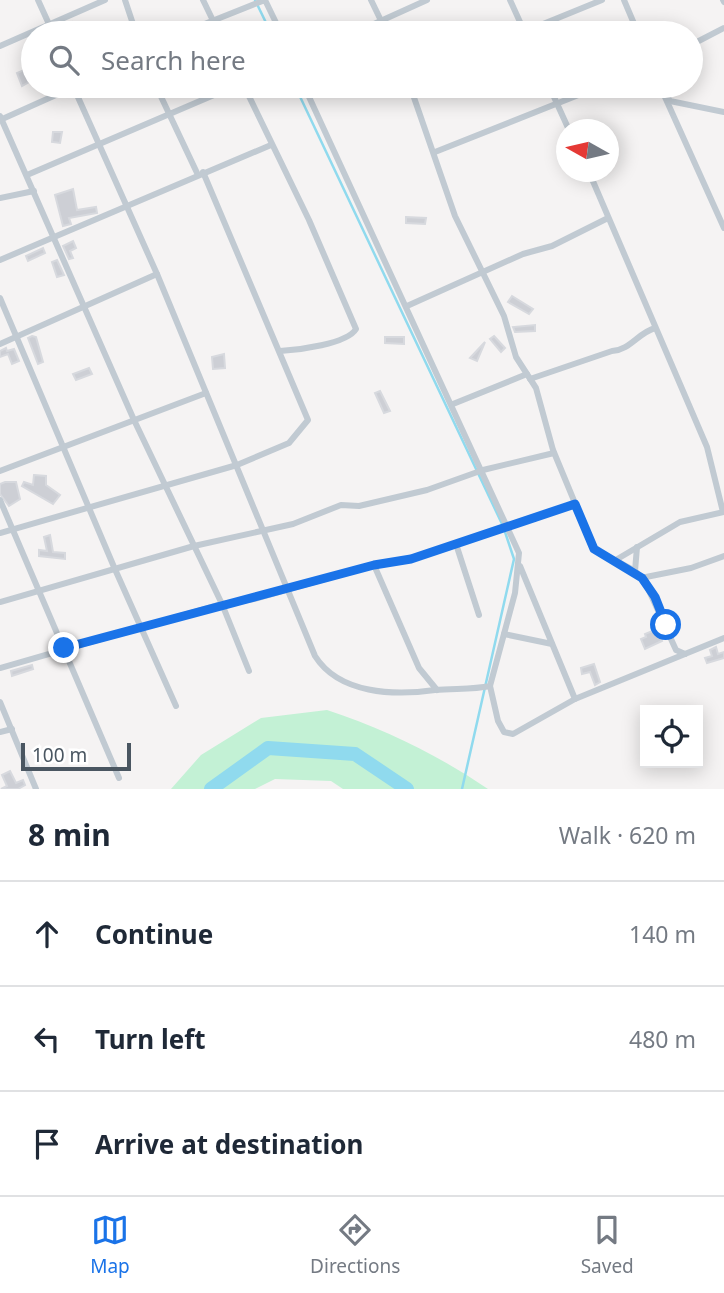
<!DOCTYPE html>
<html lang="en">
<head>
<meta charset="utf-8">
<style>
  body { margin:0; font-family:"Noto Sans",sans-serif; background:#f6f6f7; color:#1f2937 }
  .controls { position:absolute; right:21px; bottom:21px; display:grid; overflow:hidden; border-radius:0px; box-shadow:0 4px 18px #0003 }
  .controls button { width:63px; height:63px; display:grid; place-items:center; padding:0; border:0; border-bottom:2px solid #e0e1e3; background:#fff; color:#1f2937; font:35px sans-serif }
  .compass { position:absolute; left:556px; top:119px; width:63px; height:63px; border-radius:50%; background:#fff; box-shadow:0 4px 18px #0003; rotate:278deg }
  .scale { position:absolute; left:21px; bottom:18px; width:110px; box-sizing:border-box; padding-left:7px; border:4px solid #4a5661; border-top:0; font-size:19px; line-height:24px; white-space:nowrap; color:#4a5661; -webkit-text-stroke:5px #fff; paint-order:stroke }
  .stop { position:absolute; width:21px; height:21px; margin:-16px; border:5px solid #1a73e8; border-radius:50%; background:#fff }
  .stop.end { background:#1a73e8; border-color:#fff; box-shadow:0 2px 7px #0008 }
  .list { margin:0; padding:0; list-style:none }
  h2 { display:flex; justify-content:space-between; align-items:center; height:91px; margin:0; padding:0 28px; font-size:30px }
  h2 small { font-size:23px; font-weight:400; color:#747a83 }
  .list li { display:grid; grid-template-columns:46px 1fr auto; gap:21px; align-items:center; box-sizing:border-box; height:105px; padding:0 28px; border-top:2px solid #e0e1e3 }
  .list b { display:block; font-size:26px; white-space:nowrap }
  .list em { font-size:23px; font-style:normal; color:#747a83 }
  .icon { flex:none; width:38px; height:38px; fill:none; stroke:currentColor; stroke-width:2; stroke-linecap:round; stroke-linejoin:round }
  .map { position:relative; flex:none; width:724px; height:789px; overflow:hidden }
  .search { position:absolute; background:#fff; box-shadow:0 4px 18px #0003; left:21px; right:21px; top:21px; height:77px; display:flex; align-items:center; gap:18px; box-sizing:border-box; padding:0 24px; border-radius:38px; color:#747a83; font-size:26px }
  .sheet { height:406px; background:#fff }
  nav { display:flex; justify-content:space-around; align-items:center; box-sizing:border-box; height:98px; border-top:2px solid #e0e1e3; background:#fff; font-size:19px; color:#747a83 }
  nav a { display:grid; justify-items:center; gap:4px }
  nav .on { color:#1a73e8 }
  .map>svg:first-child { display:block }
  .green { fill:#c3f1d5 }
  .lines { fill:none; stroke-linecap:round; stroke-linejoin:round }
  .stream { stroke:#90daee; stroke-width:2.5 }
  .river { stroke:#90daee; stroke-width:14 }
  .building { fill:#cdcfd5; stroke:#d7d9de; stroke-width:2 }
  .minor { stroke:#c1cad2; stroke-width:6 }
  .route { stroke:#1a73e8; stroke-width:9 }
</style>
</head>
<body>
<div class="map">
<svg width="724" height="789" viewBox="0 0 724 789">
  <rect width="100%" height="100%" fill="#f5f3f3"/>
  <!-- green -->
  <path class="green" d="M327,710C385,729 438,755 488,789H343L331,781L275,779L255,789H171L201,755L261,718Z"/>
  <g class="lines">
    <!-- stream -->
    <g class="stream">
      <polyline points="255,0 271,33"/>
      <polyline points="295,86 503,526 514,559 462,789"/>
    </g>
    <!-- river -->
    <polyline class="river" points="211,789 268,748 355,754 407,789"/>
  </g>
  <!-- building -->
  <g class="building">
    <polygon points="72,22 75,33 59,33 58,30 67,28 66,24"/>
    <polygon points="24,70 29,82 22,86 17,73"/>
    <polygon points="53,132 62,132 60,143 52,142"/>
    <polygon points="73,189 77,210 96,207 97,213 69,218 71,224 63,226 55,195"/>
    <polygon points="406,217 426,218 425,224 406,223"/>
    <polygon points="73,241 76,248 70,251 73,258 69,259 63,246"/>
    <polygon points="43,248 45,253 28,261 26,256"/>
    <polygon points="57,260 64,275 57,277 52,262"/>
    <polygon points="512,296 533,309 529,314 508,302"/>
    <polygon points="535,325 535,331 515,332 513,327"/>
    <polygon points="32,336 36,337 43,362 38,364 28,338"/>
    <polygon points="494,336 505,348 501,352 490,339"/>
    <polygon points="385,337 404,337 404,344 385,343"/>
    <polygon points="485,342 477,361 470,358"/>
    <polygon points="6,348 7,351 14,349 19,361 12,364 8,354 0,357 0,351"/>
    <polygon points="224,354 225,368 213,369 212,357"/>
    <polygon points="89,368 92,374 76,380 73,374"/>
    <polygon points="380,391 390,411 384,413 375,393"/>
    <polygon points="34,475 46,476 46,485 60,495 53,504 22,486 24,482 33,485"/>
    <polygon points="5,482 16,482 20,499 9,506 0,494 0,484"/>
    <polygon points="50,535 53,552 65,553 65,559 39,556 39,550 47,551 44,537"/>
    <polygon points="657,629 662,641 645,649 641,639 646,637 645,634"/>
    <polygon points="716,647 718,654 724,652 724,658 707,663 705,658 712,656 710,650"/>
    <polygon points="594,664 600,682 595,685 590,672 582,674 581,668"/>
    <polygon points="32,665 33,669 12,676 11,671"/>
    <polygon points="10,771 16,783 23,780 25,785 18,789 1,789 7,786 2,775"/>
  </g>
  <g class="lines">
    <!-- minor -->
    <g class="minor">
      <polyline points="38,0 53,33"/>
      <polyline points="125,0 136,33"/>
      <polyline points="203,0 219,33"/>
      <polyline points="371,0 387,33"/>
      <polyline points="510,0 525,33"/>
      <polyline points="624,0 638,33"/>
      <polyline points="723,0 724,2"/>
      <polyline points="182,33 265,0 281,33"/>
      <polyline points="354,33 427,0"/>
      <polyline points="521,33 602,0"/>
      <polyline points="691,45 724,28"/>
      <polyline points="0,46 105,0"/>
      <path d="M73,86L157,274L315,656C339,694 394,696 435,690C453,688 472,690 490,686L515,593L519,553L304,86"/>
      <polyline points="156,86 198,175"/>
      <path d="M244,86L309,220L356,329C347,344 298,350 280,351"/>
      <polyline points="410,86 455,216 504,316 516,357 536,388 553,450 594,549 635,571 645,582 676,650 685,654"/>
      <polyline points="549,86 569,130"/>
      <polyline points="660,86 724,228"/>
      <polyline points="667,96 670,101 724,112"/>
      <polyline points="0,116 134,420 222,604 249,671"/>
      <polyline points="0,120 76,86"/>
      <polyline points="435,152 601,86"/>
      <polyline points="589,172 707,447 723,512"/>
      <polyline points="27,175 235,86"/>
      <polyline points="0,198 34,191"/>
      <polyline points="0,260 271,145"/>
      <polyline points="0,298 114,567 176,706"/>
      <polyline points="407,306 523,254 552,246 608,218"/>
      <polyline points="0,344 157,274"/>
      <path d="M530,379L612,351C630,350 638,333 655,328"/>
      <polyline points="453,404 527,374"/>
      <polyline points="0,471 206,393"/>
      <polyline points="0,500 119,778"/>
      <polyline points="0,533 237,465 289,443 308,420 203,172"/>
      <polyline points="456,544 479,615"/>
      <polyline points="614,561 680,522 724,512"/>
      <polyline points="374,565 419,668 437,690"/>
      <polyline points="520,566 575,699"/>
      <polyline points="635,571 637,547"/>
      <polyline points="641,578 691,568 724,556"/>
      <polyline points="0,602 194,546 293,524 341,505 359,506 427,490 483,470 554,453"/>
      <polyline points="504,634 552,644"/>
      <polyline points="0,668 222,604 254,599 374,565 410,559 575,504"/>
      <polyline points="490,686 498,721 504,732 513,734 575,699 724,638"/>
      <polyline points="0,702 36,789"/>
      <polyline points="0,732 12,729"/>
    </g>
  </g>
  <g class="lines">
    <!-- route -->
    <polyline class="route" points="64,648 374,565 411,559 575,504 594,549 642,578 655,597 666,625"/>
  </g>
</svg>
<div class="controls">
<button><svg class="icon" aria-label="locate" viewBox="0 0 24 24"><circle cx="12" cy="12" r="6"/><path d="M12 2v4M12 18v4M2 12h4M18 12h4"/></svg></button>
</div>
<svg class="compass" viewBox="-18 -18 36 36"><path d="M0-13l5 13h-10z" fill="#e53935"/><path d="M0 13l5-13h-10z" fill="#747a83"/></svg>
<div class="scale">100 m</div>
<div class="stop" style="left:666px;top:625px"></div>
<div class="stop end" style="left:64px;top:648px"></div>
<div class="search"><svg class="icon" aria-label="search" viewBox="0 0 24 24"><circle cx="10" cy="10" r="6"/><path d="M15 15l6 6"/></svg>Search here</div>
</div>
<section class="sheet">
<h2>8 min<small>Walk · 620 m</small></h2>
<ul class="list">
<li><svg class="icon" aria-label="ahead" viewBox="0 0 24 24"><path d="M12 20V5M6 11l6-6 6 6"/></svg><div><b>Continue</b></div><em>140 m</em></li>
<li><svg class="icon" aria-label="left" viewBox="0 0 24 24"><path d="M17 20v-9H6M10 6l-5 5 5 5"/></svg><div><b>Turn left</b></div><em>480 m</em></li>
<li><svg class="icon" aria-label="arrive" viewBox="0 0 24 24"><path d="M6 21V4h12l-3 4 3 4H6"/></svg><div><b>Arrive at destination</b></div></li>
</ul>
</section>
<nav>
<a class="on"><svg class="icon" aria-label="map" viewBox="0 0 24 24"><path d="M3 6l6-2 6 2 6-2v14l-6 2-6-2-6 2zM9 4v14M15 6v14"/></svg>Map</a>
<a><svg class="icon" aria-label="directions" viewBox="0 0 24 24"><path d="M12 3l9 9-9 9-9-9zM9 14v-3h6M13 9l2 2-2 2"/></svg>Directions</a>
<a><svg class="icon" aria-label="saved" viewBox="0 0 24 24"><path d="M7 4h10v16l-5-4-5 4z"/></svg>Saved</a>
</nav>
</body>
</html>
